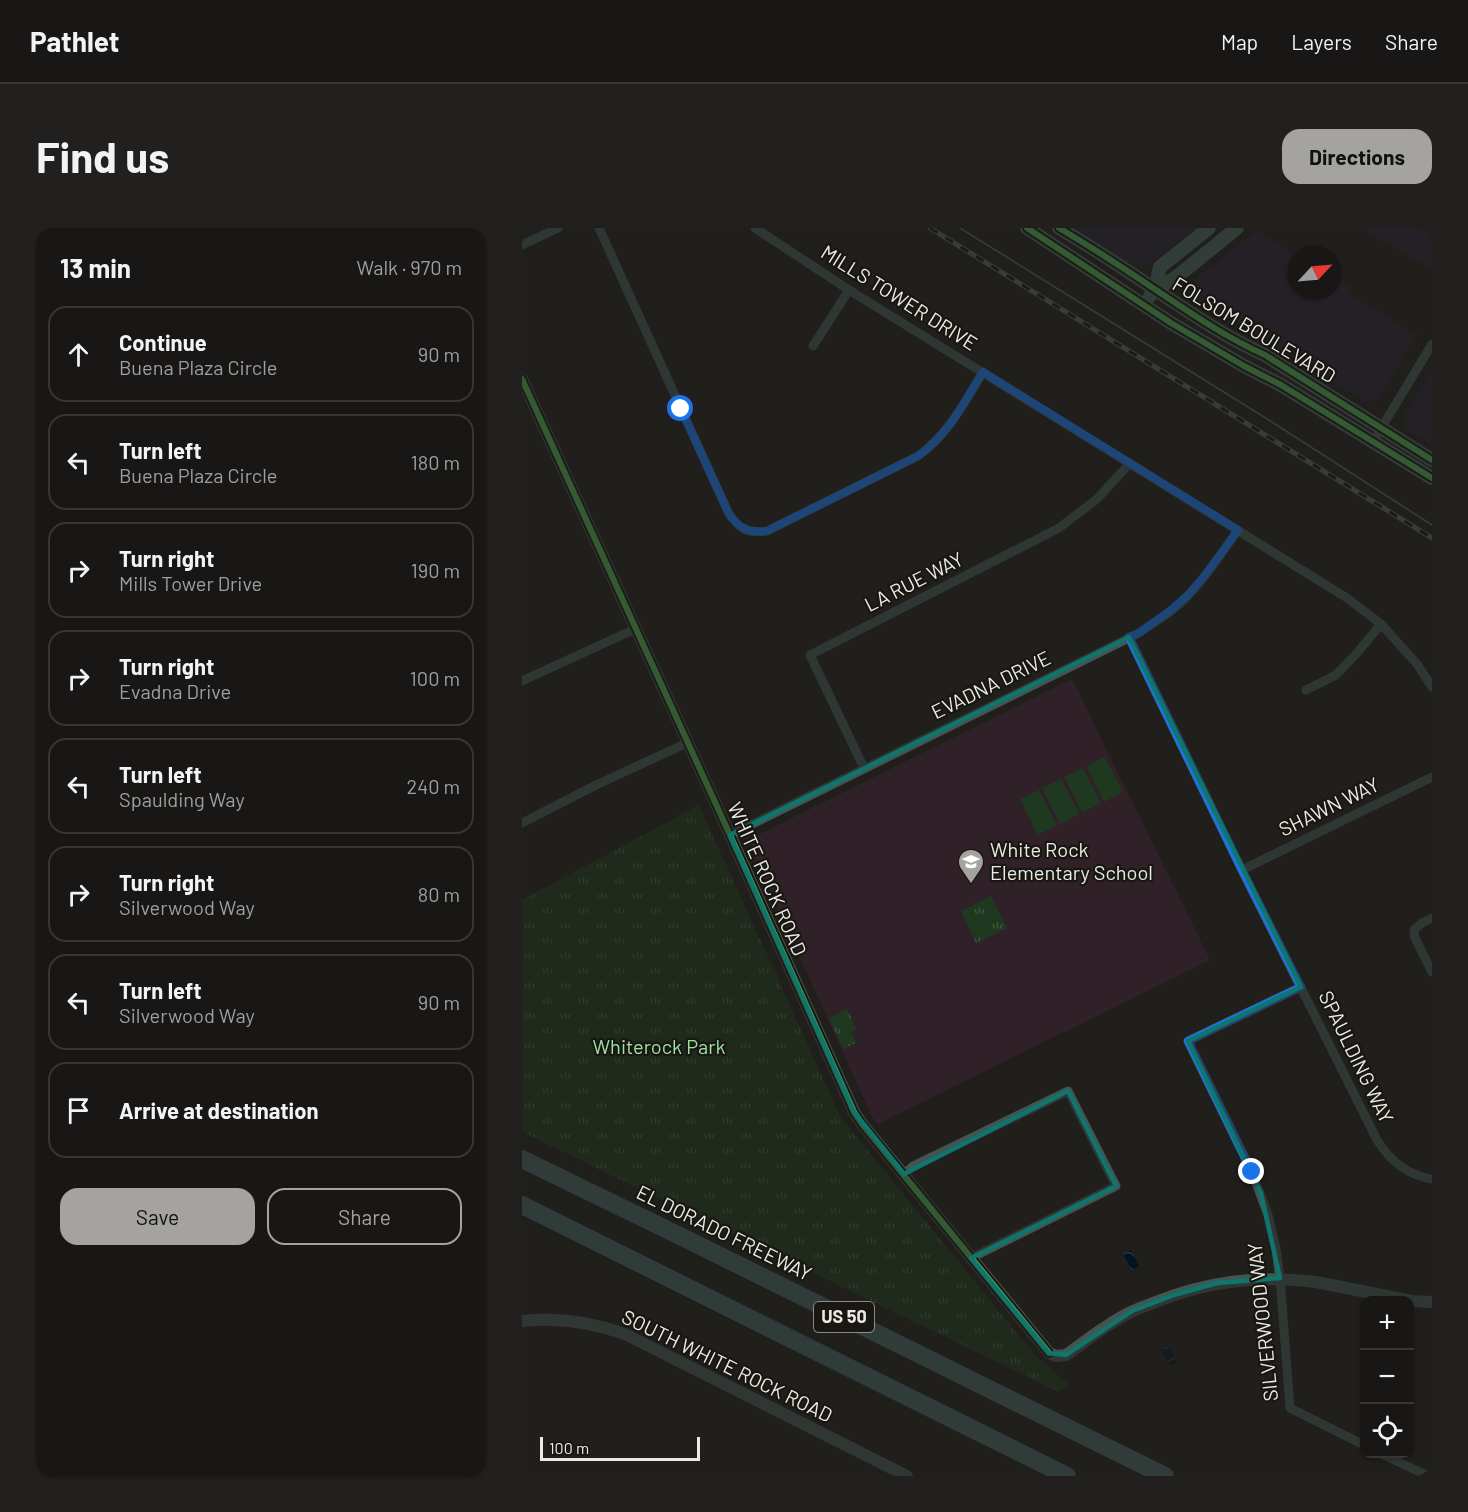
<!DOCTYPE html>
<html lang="en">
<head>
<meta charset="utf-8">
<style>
  body { margin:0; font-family:Barlow,sans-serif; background:#22201e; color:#f1f3f6 }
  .controls { position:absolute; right:18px; bottom:18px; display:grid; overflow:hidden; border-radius:12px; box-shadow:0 2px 4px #0004 }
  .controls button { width:54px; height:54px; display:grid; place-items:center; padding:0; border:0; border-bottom:2px solid #373634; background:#191715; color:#f1f3f6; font:30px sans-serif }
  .compass { position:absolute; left:766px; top:18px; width:54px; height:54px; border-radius:50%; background:#191715; box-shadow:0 2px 4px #0004; rotate:64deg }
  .scale { position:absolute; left:18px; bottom:15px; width:160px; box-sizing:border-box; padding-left:6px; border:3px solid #eceae6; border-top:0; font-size:16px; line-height:21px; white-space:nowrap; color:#eceae6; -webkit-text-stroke:4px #191711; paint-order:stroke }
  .stop { position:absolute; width:18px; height:18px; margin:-14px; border:4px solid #1a73e8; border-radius:50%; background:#fff }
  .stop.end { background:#1a73e8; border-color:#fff; box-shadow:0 2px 6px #0008 }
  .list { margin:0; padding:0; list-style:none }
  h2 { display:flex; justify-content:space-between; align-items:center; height:78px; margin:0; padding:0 24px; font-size:26px }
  h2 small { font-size:20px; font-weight:400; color:#9f9fa0 }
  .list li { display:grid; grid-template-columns:39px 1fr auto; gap:18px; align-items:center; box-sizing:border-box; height:96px; margin:0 12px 12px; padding:0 12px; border:2px solid #373634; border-radius:18px }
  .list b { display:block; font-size:22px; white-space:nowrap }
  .list p { margin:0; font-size:20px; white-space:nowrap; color:#9f9fa0 }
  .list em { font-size:20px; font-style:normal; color:#9f9fa0 }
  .actions { display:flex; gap:12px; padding:18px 24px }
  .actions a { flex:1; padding:14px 0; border:2px solid #a5a39f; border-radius:18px; text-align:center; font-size:21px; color:#a5a39f }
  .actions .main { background:#a5a39f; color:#111 }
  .icon { flex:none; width:33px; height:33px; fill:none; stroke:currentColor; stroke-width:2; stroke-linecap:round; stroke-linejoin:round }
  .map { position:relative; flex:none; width:910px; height:1248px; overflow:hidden; border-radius:18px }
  header { display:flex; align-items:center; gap:36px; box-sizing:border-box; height:84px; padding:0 30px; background:#191715; border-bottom:2px solid #373634 }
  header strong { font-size:28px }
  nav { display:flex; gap:33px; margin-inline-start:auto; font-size:21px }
  .intro { display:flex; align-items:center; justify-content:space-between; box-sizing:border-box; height:144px; padding:0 36px }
  h1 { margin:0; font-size:42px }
  .button { padding:15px 27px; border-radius:18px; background:#a5a39f; color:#111; font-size:21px; font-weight:700 }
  main { display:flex; gap:36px; padding:0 36px }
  aside { flex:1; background:#191715; border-radius:18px; box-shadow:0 2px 4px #0004 }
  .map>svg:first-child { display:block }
  .commercial { fill:#262432 }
  .education { fill:#302129 }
  .green { fill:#1e3920 }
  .park { fill:url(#park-tufts) }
  .water { fill:url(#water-waves) }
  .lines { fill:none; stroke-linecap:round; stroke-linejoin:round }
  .minor { stroke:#425552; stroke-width:9 }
  .tertiary { stroke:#425552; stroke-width:12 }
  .secondary { stroke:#475f5c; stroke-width:14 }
  .motorway { stroke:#43605d; stroke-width:18 }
  .tram { stroke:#555f5d; stroke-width:1.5 }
  .rail-casing { stroke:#555f5d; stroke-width:5 }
  .rail { stroke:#191711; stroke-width:3; stroke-dasharray:9; stroke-linecap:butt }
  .cycleway-casing { stroke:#191711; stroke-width:10 }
  .cycleway { stroke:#4ca352; stroke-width:6 }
  .route { stroke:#1a73e8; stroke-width:8 }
  .marked { fill:none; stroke:#0f766e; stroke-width:4.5; stroke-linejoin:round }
  .labels { text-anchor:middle; stroke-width:4.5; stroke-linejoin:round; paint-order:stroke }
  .shield { fill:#191711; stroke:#adaba6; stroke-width:1.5 }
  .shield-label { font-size:18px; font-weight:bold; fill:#eceae6 }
  .street-label { font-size:20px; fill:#eceae6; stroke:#191711 }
  .poi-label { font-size:20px; fill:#eceae6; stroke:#191711; text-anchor:start }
  .park-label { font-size:20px; fill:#9ce2a1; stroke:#191711 }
</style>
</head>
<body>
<header>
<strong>Pathlet</strong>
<nav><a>Map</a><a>Layers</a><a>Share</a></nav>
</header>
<div class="intro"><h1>Find us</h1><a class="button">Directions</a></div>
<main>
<aside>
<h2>13 min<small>Walk · 970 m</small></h2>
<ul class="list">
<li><svg class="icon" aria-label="ahead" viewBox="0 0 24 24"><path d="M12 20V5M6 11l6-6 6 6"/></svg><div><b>Continue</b><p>Buena Plaza Circle</p></div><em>90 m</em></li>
<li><svg class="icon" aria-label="left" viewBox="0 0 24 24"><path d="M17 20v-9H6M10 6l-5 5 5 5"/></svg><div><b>Turn left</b><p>Buena Plaza Circle</p></div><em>180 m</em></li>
<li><svg class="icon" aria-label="right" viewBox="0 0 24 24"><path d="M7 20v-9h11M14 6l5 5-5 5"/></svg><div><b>Turn right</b><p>Mills Tower Drive</p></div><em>190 m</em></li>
<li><svg class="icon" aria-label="right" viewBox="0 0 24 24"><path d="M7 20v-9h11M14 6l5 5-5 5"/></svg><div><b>Turn right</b><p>Evadna Drive</p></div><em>100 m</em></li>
<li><svg class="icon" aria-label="left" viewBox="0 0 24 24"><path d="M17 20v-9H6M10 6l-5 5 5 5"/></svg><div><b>Turn left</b><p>Spaulding Way</p></div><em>240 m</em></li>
<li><svg class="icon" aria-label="right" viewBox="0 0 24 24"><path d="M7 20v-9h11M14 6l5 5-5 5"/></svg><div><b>Turn right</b><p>Silverwood Way</p></div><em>80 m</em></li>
<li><svg class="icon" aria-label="left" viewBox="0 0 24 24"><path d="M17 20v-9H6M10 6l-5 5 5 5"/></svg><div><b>Turn left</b><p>Silverwood Way</p></div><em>90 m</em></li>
<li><svg class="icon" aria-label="arrive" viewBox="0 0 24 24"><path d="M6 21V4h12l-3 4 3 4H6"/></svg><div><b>Arrive at destination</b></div></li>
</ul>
<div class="actions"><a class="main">Save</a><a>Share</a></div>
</aside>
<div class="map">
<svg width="910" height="1248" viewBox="0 0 910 1248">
  <defs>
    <pattern id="park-tufts" width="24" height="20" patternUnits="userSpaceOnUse" patternTransform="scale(1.5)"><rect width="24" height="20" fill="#1e3920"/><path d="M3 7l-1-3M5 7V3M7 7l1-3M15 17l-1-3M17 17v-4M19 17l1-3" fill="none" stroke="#3f5640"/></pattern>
    <pattern id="water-waves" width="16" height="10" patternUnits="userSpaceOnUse" patternTransform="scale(1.5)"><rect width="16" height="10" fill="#031323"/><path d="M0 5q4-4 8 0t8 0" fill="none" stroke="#283643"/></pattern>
  </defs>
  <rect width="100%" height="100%" fill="#211f1c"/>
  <!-- commercial -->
  <g class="commercial">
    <polygon points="547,0 677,0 621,40 611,38"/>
    <polygon points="841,0 910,0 910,41 863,15"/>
    <polygon points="735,3 775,27 775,63 811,63 811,49 829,60 826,65 895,107 856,171 844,174 838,171 675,71 672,68 670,57 678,47"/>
    <polygon points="910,144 910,217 887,203 883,200 881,195 882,187"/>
  </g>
  <!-- education -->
  <polygon class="education" points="550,451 688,732 356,896 350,889 229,621 231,611 234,608 346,552"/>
  <!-- green -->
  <g class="green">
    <polygon points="583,529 601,564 582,574 564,538"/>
    <polygon points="561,540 579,575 560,585 542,549"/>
    <polygon points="539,551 557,586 538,596 520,560"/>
    <polygon points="517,562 535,597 516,607 498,571"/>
  </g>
  <!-- park -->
  <g class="park">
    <polygon points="177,577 319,890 513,1127 547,1157 535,1163 0,904 0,672"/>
    <polygon points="469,668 485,700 454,715 439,683"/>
    <polygon points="325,781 334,801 329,804 334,815 321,821 307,790"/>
  </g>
  <!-- water -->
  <g class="water">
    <polygon points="609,1022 617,1038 610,1042 601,1026"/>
    <polygon points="646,1117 655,1134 648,1138 639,1122"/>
  </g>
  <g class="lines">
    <!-- minor -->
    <g class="minor">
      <path d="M77,0L207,286C218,302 226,305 245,303L396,228C427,205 441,177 461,144"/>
      <polyline points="233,0 327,62 825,370 859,396 895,436 910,459"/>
      <polyline points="0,17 36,0"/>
      <polyline points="291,118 327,62"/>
      <polyline points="851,214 910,116"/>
      <path d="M607,409L720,642L855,912C868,933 885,947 910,951"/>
      <polyline points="0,453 113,401"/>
      <polyline points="784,462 814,447 835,425 859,396"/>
      <polyline points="342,540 288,427 537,300 575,271 608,235"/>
      <polyline points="0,595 74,557 165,515"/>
      <path d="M208,607L617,405C627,397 639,391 649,383C676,362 696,330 716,302"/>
      <polyline points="720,642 910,549"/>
      <polyline points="910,690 900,695 892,702 893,710 910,744"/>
      <polyline points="779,759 666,813 730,944 746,987 754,1021 758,1050 768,1180 842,1217"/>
      <polyline points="382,946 391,938 546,863 594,958 449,1030"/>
      <polyline points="860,1226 906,1248"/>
    </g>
    <!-- tertiary -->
    <g class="tertiary">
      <path d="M0,151L208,607L332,884L340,896L527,1125L534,1128L544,1127C565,1112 586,1095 609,1084C616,1080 624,1078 631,1075C685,1053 736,1047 794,1054L890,1073L910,1074"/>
      <path d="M0,1093C36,1089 71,1094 105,1107L385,1248"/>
    </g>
    <!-- secondary -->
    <g class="secondary">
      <polyline points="505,0 649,95 722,138 759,157 910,250"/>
      <path d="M537,0C569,19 600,39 631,60C667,84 703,109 743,127L910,232"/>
      <polyline points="633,61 652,51 715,0"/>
      <polyline points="628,68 633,61 638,39 687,0"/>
    </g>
    <!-- motorway -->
    <g class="motorway">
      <polyline points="0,931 158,1008 643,1248"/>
      <polyline points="0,977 545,1248"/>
    </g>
    <!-- tram -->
    <polyline class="tram" points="438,0 750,194 910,297"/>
    <defs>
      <polyline id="rail" points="408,0 910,310"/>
    </defs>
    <!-- rail casing -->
    <use href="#rail" class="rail-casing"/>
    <!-- rail -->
    <use href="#rail" class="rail"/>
    <defs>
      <g id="cycleway">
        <polyline points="505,0 649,95 722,138 759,157 910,250"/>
        <path d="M537,0C569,19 600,39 631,60C667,84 703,109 743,127L910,232"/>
        <polyline points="0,151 208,607 332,884 340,896 527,1125"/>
      </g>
    </defs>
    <!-- cycleway casing -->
    <use href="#cycleway" class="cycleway-casing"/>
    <!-- cycleway -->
    <use href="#cycleway" class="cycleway"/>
  </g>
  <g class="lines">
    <!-- route -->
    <path class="route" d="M159,181L207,286C218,301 226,305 245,303L396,228C427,206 441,176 461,144L716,302L684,346L667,366L649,382L617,405L607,409L720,642L779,759L666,813L730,944"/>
  </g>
  <!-- marked area -->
  <path d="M0 0H910V1248H0ZM607,409L779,759L666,813L739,965L758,1050L695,1055L652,1067L610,1083L544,1127L527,1125L449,1030L594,958L546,863L382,946L332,884L208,607Z" fill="#211f1c" fill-opacity=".55" fill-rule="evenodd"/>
  <path class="marked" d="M607,409L779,759L666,813L739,965L758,1050L695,1055L652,1067L610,1083L544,1127L527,1125L449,1030L594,958L546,863L382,946L332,884L208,607Z"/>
  <!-- icons -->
  <defs>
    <symbol id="school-pin" viewBox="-11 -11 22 30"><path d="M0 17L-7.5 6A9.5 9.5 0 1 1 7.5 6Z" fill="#a5a39f" stroke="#191711"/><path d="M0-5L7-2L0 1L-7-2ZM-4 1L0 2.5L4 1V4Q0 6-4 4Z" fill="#fff"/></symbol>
  </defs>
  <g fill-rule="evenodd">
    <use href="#school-pin" x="434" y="619" width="30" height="40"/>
  </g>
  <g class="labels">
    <!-- shield labels -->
    <rect class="shield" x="292" y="1074" width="60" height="30" rx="4.5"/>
    <g class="shield-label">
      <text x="322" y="1095">US 50</text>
    </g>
    <!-- street labels -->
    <g class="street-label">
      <text transform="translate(377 70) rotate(32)" y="7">MILLS TOWER DRIVE</text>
      <text transform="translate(732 102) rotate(31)" y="7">FOLSOM BOULEVARD</text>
      <text transform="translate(392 354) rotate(-27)" y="7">LA RUE WAY</text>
      <text transform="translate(469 457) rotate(-26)" y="7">EVADNA DRIVE</text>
      <text transform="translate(807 579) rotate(-26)" y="7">SHAWN WAY</text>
      <text transform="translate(245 651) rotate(66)" y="7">WHITE ROCK ROAD</text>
      <text transform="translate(834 829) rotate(64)" y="7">SPAULDING WAY</text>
      <text transform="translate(202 1005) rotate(26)" y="7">EL DORADO FREEWAY</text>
      <text transform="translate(741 1094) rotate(-96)" y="7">SILVERWOOD WAY</text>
      <text transform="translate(205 1138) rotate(26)" y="7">SOUTH WHITE ROCK ROAD</text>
    </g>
    <!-- poi labels -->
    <g class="poi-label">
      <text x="468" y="629">White Rock<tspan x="468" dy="23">Elementary School</tspan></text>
    </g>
    <!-- park labels -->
    <g class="park-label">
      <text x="137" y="826">Whiterock Park</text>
    </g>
  </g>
</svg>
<div class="controls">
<button>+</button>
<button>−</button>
<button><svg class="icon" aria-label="locate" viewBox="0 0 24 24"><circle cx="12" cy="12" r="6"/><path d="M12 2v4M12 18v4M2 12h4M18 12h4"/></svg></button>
</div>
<svg class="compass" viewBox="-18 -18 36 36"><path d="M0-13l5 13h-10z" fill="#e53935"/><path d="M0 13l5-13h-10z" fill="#9f9fa0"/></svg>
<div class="scale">100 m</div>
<div class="stop" style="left:159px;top:181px"></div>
<div class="stop end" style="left:730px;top:944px"></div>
</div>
</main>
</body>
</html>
